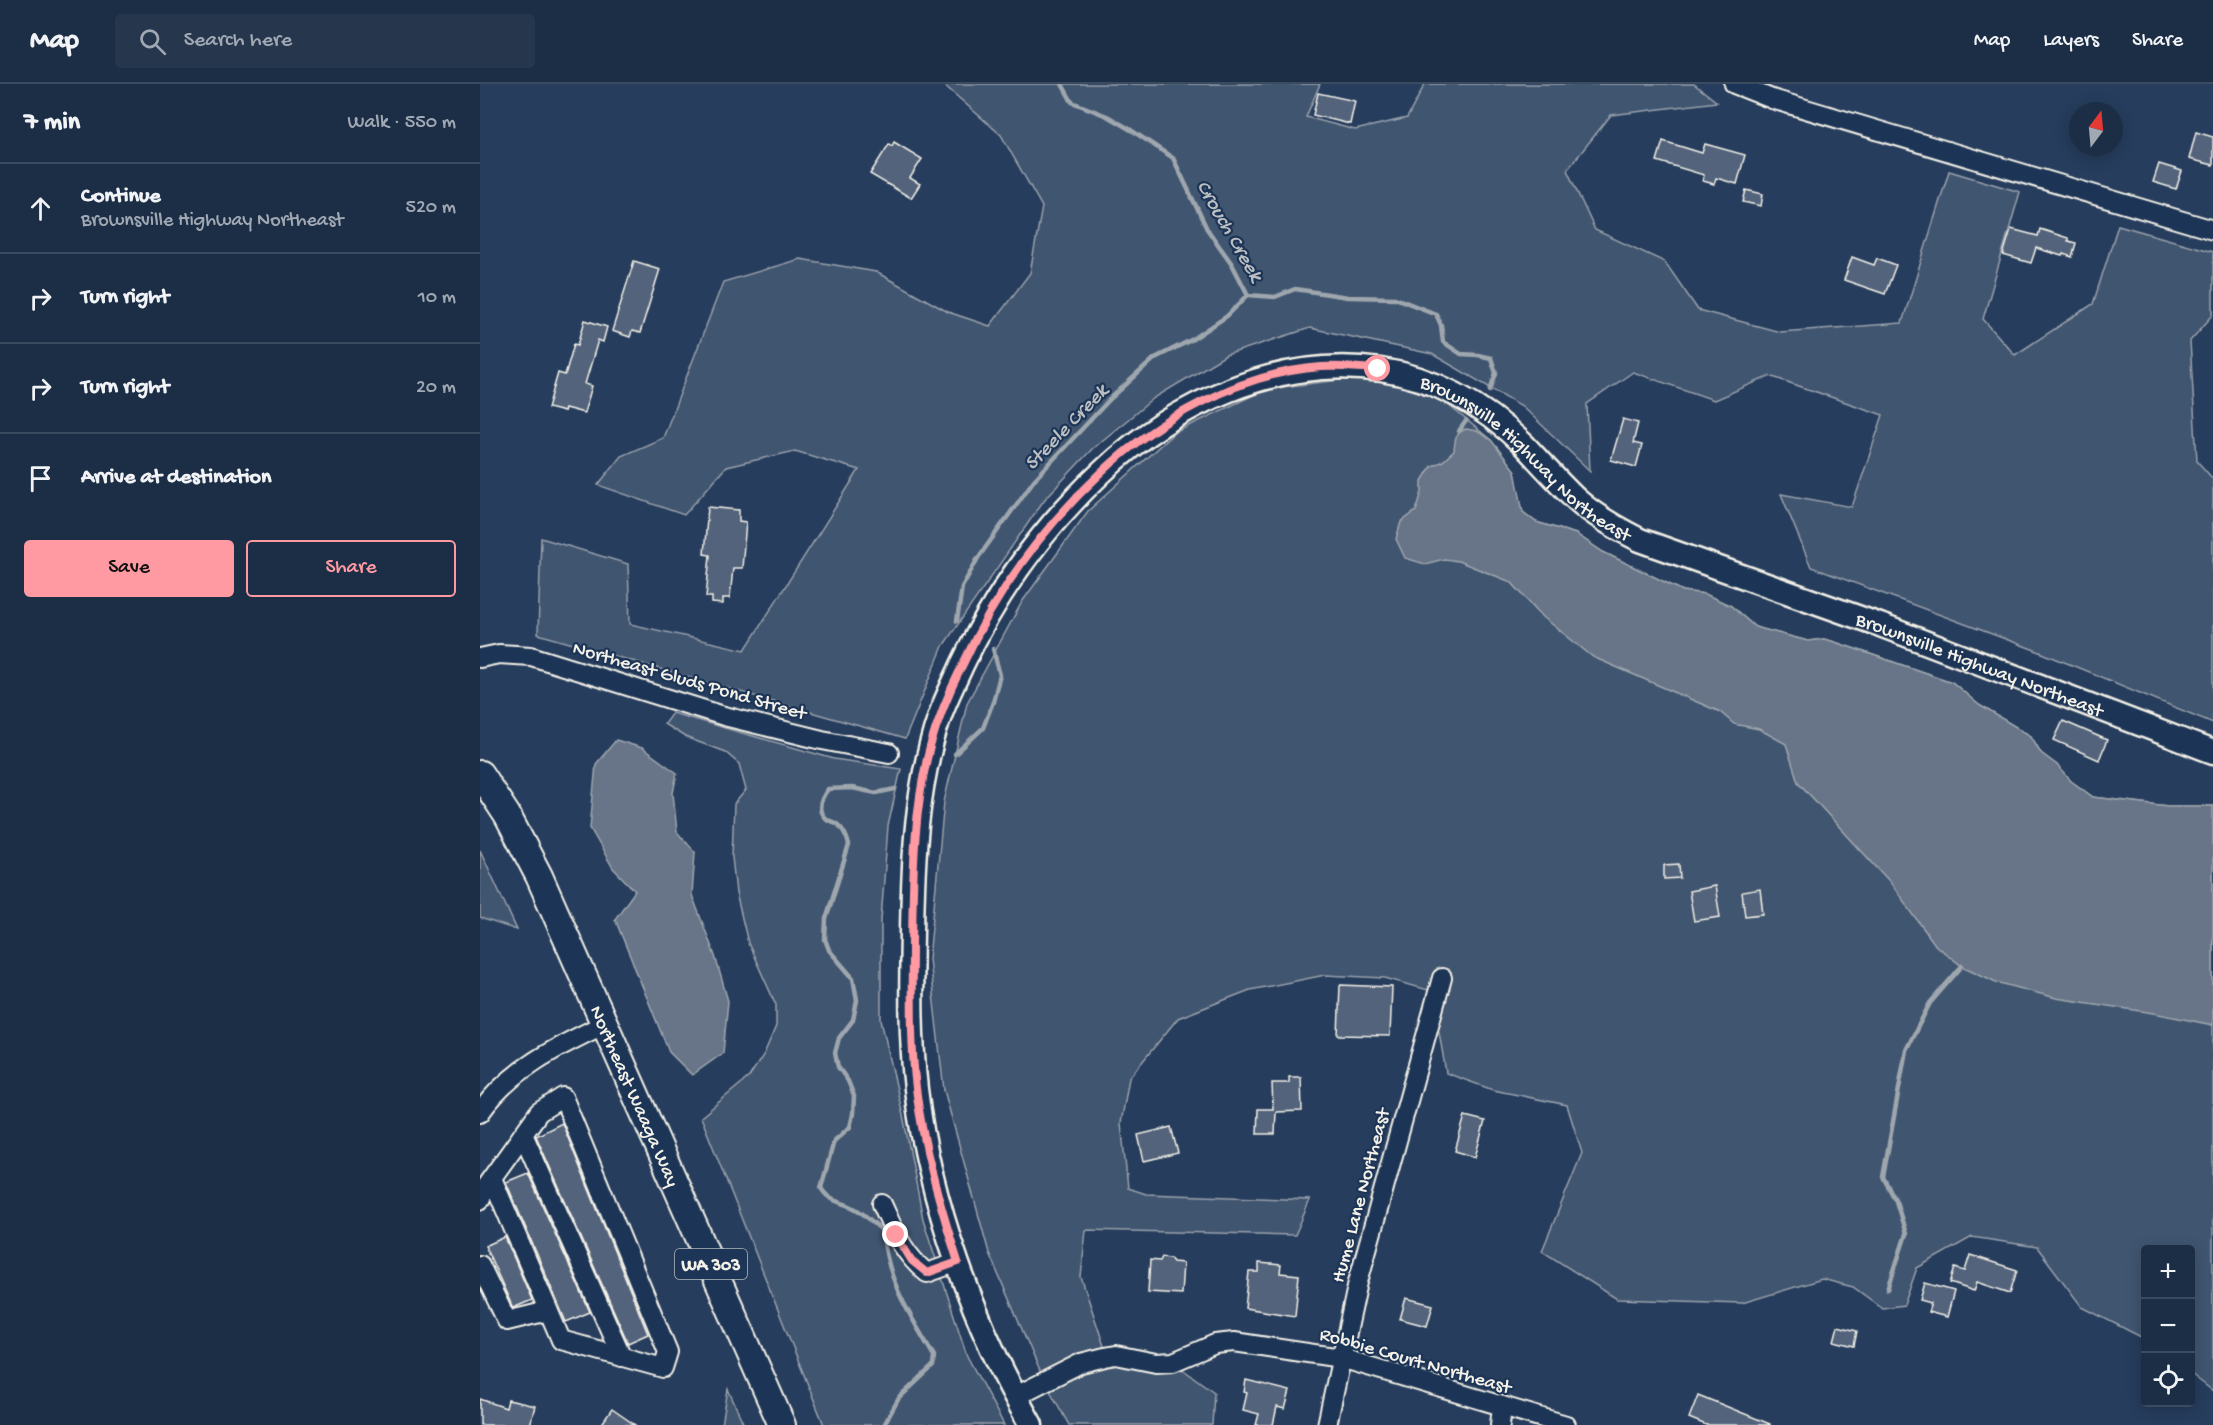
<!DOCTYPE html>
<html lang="en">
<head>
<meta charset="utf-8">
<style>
  body { margin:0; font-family:"Gochi Hand",sans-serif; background:#25364d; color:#f1f3f6 }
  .controls { position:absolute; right:18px; bottom:18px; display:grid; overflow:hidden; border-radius:6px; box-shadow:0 3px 15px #0003 }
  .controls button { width:54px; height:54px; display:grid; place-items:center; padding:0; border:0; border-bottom:2px solid #3a4a5f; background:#1c2e46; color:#f1f3f6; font:30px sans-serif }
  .compass { position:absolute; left:1589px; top:18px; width:54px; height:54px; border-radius:50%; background:#1c2e46; box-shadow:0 3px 15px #0003; rotate:16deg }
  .stop { position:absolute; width:18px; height:18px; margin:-14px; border:4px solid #ff9aa2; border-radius:50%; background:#fff }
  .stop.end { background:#ff9aa2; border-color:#fff; box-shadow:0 2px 6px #0008 }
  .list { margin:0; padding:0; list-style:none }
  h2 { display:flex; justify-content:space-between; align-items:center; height:78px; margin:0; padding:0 24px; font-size:26px }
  h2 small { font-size:20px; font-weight:400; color:#a0a8b3 }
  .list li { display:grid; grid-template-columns:39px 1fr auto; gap:18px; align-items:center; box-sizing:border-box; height:90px; padding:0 24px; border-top:2px solid #3a4a5f }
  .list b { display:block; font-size:22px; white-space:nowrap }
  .list p { margin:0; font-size:20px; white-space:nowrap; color:#a0a8b3 }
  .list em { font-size:20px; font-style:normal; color:#a0a8b3 }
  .actions { display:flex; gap:12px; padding:18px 24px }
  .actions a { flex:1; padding:14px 0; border:2px solid #ff9aa2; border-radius:6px; text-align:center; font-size:21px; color:#ff9aa2 }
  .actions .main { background:#ff9aa2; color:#111 }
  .icon { flex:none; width:33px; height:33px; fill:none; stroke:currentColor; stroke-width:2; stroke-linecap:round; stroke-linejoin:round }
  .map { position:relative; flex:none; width:1733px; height:1341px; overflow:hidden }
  header { display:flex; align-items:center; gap:36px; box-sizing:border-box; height:84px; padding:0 30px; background:#1c2e46; border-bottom:2px solid #3a4a5f }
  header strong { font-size:28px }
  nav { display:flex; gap:33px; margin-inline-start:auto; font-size:21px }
  .search { width:420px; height:54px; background:#25364d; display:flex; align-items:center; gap:15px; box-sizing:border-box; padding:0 21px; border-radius:6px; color:#a0a8b3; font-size:22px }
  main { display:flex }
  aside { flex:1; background:#1c2e46 }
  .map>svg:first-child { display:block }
  .green { fill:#40546f; stroke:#9aa2ac; stroke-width:1.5 }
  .water { fill:#677588; stroke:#9fa7ae; stroke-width:1.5 }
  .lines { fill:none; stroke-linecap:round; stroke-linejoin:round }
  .stream { stroke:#9fa7ae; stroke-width:4.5 }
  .building { fill:#52647b; stroke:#f4f1e8; stroke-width:1.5 }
  .minor-casing { stroke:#f4f1e8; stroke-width:22 }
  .major-casing { stroke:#f4f1e8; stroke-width:27 }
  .highway-casing { stroke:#f4f1e8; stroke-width:30 }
  .minor { stroke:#1d3557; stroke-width:18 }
  .major { stroke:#1d3557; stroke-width:22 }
  .highway { stroke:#1d3557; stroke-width:26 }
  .route { stroke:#ff9aa2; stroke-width:8 }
  .labels { text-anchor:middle; stroke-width:4.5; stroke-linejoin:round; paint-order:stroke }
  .shield { fill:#1d3557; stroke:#b4b9bc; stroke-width:1.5 }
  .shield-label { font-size:18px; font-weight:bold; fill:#f4f1e8 }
  .street-label { font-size:20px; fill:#f4f1e8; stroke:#1d3557 }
  .water-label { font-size:21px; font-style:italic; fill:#bcbfc2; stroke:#1d3557 }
</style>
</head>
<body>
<header>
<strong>Map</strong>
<div class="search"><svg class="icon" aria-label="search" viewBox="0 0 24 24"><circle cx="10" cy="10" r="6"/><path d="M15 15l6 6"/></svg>Search here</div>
<nav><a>Map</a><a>Layers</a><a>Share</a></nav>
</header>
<main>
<aside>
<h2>7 min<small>Walk · 550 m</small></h2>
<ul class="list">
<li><svg class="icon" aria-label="ahead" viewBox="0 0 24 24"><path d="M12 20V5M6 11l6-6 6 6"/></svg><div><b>Continue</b><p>Brownsville Highway Northeast</p></div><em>520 m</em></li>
<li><svg class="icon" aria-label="right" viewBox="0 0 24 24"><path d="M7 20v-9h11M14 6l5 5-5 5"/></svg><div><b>Turn right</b></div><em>10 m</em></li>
<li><svg class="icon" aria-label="right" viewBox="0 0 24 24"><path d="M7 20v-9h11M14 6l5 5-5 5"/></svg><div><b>Turn right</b></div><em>20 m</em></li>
<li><svg class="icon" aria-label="arrive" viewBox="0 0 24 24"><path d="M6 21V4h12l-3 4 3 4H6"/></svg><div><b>Arrive at destination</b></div></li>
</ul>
<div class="actions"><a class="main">Save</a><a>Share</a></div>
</aside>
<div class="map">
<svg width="1733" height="1341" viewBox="0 0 1733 1341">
  <rect width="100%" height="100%" fill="#263d5d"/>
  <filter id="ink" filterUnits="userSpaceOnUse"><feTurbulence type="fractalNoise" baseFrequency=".0167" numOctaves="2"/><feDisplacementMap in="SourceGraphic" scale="12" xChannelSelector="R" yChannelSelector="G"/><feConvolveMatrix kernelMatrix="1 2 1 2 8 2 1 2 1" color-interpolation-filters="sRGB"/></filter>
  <g filter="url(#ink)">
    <!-- green -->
    <g class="green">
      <polygon points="463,0 840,0 826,33 875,46 927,34 945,0 1214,0 1237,18 1131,31 1087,86 1115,146 1185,178 1218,226 1300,248 1422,239 1469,87 1540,108 1503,235 1535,271 1613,220 1638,141 1733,168 1733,231 1710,257 1717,377 1733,395 1733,639 1555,566 1331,483 1301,410 1372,423 1403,331 1290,292 1234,316 1153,288 1107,320 1110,387 1042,322 952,270 830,244 746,271 674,314 612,365 564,416 463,562 425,655 58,550 61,454 148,480 150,540 265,566 379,386 315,367 246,383 204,431 118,401 141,372 183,354 243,198 320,175 396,188 468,228 510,242 550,189 562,123 521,51"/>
      <polygon points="893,292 938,304 962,316 1011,356 1035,387 1039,416 1043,428 1056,438 1096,450 1123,468 1203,507 1225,510 1251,522 1275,543 1328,557 1344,555 1355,558 1472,598 1499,621 1551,652 1561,669 1577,681 1591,697 1613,713 1688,722 1733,722 1733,1307 1711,1290 1710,1166 1666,1166 1665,1255 1602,1223 1557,1163 1492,1153 1437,1184 1424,1221 1402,1224 1373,1203 1342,1195 1262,1219 1137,1215 1062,1167 1102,1069 1087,1021 1013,1006 966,989 952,907 905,894 845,891 770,906 698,934 649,994 641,1039 648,1104 666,1110 830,1116 815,1151 606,1146 601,1193 625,1265 698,1282 734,1308 732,1341 589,1341 563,1294 509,1169 464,1006 449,875 464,718 487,619 542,518 608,427 694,349 786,305"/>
      <polygon points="192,629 354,675 421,685 408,742 401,836 401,936 424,1036 443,1135 487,1272 524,1341 344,1341 221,1033 269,993 284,970 296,942 296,921 268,859 256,809 252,773 254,720 266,706 259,680 245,668 205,653 184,640"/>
      <polygon points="0,766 37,846 0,834"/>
      <polygon points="248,1305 264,1341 242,1341"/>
    </g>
    <!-- water -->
    <g class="water">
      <path d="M986,345L997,347L1011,356L1035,387L1043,428L1056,438L1096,450L1123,468L1203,507L1225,510L1251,522L1275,543L1328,557L1344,555L1355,558L1472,598L1499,621L1551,652L1561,669L1577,681L1591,697L1613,713L1688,722H1733V941L1674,929L1576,914L1516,898L1482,882L1456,862L1410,798L1318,698L1306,660L1279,645L1254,640L1240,628L1113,573L1063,533L1031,498L978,477L964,475L945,480L925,474L916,455L921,438L936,427L942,408V397L951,382L963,377L974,367C975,356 975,349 986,345Z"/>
      <polygon points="136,656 162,664 197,689 193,709 197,748 215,768 212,811 235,872 248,917 243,969 212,991 189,968 135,835 155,807 133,784 110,744 116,680"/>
    </g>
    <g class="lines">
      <!-- stream -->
      <g class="stream">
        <polyline points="582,0 592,18 627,32 651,46 693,74 727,145 752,180 768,211"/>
        <polyline points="768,211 795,213 815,205 868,213 915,214 956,230 961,241 963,258 981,270 998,271 1011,274 1016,289 1010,306"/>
        <polyline points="979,347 986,337"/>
        <polyline points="477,537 482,503 498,474 554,396 630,315 675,274 713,255 747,232 768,211"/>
        <polyline points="475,670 503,644 513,618 520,591 513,565"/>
        <polyline points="1408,1205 1426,1150 1416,1117 1403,1093 1426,966 1450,919 1482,882"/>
        <path d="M404,1341L419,1314L453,1282L454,1272C427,1226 409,1201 402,1146C393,1139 384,1129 374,1124C360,1116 351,1120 341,1104L354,1057L370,1043L373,1030L374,1012L368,997L358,983L355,969L359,954L373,936L377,916L373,894L349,866L345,855L346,835L369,761C367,753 364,745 357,740C353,737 347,737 344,733C336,724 342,713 348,705L372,704L396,709L415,705"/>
      </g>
    </g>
    <!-- building -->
    <g class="building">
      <polygon points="838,9 875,17 870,40 833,31"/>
      <polygon points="1716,48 1733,53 1733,81 1709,75"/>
      <polygon points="1183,57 1222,69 1225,60 1265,71 1257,100 1236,94 1234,100 1223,97 1224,91 1177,77"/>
      <polygon points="414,58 442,75 430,94 440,100 431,114 390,90 409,60 412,62"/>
      <polygon points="1679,80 1702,87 1696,105 1673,98"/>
      <polygon points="1266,106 1283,110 1281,122 1263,118"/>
      <polygon points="1531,145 1558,152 1560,145 1588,154 1588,157 1596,159 1592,173 1583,170 1582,172 1556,164 1551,179 1523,171"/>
      <polygon points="1372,173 1394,181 1397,174 1416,181 1405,210 1364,196"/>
      <polygon points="154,177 180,185 160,249 152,247 150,253 132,247"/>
      <polygon points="105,236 127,243 123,258 118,256 105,300 112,302 104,329 85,324 84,328 68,324 78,289 85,291 94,260 98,261"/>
      <polygon points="1143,335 1158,339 1153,359 1162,361 1156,383 1131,376"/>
      <polygon points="228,423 259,426 259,437 266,438 262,484 253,484 250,514 243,514 243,520 232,519 232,513 226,513 230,471 224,470"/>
      <polygon points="1583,637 1627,656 1619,676 1574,656"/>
      <polygon points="1199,780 1200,794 1184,795 1184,781"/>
      <polygon points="1235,802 1240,833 1214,837 1209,807"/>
      <polygon points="1280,805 1283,830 1265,832 1262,808"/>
      <polygon points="860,901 912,903 910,952 858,951"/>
      <polygon points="809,993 821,993 822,1027 796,1028 795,1050 777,1050 778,1025 793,1025 792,999 809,999"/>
      <polygon points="985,1032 1005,1037 995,1073 975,1067"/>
      <polygon points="82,1039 168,1250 148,1259 56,1052"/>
      <polygon points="691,1043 698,1069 664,1077 658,1051"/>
      <polygon points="48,1089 110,1228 86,1238 26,1098"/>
      <polygon points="25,1153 52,1216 33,1224 5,1162"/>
      <polygon points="1490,1171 1537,1186 1530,1209 1497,1198 1494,1207 1470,1199 1475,1184 1485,1187"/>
      <polygon points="682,1173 690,1174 693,1178 703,1179 701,1210 668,1208 670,1176 680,1177"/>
      <polygon points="779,1179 801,1181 800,1189 819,1191 815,1232 765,1224 769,1188 779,1188"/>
      <polygon points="1445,1199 1474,1207 1467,1233 1448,1228 1451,1219 1440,1216"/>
      <polygon points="926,1214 953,1221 947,1242 920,1235"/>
      <polygon points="1358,1242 1377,1247 1374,1262 1354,1257"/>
      <polygon points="766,1296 810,1307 805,1325 797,1323 793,1341 776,1341 779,1330 763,1326 767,1309 764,1308"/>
      <polygon points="1218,1311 1290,1340 1290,1341 1226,1341 1209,1334"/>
      <polygon points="0,1315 26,1324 28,1316 55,1322 50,1341 0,1341"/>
      <polygon points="132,1325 155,1341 121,1341"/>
    </g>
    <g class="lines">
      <defs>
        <g id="minor">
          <polyline points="1254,0 1292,15 1733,146"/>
          <polyline points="0,574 19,570 51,572 244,632 342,656 409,669"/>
          <path d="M0,1029C30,985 79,962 125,940"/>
          <polyline points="43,1050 142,1273"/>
          <polyline points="0,1116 6,1102 59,1028 83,1013 188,1268 183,1284 81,1256 12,1094"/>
          <path d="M402,1120C415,1148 423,1170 447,1189L478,1178"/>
          <polyline points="0,1181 27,1237 68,1227"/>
          <polyline points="534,1313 601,1279 625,1273 636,1271 676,1279 693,1278 735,1260 754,1258 861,1274 1086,1341"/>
          <polyline points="847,1341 878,1198 962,894"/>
          <polyline points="1020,1341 1022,1322"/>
        </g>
        <g id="major">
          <path id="s1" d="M551,1341C495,1243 449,1118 436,1005C430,953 431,900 432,848C433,775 436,703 459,634C465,616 474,599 482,581C517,507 562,444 622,388C694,319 800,271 901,286C957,294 1005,323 1045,362C1062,380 1079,399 1097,416C1115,432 1138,445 1160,456L1400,541L1733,668"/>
        </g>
        <g id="highway">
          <path id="s2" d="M0,690L27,731L59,792L302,1341"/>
        </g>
      </defs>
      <!-- minor casing -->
      <use href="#minor" class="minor-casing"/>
      <!-- major casing -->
      <use href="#major" class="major-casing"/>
      <!-- highway casing -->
      <use href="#highway" class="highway-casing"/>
      <!-- minor -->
      <use href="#minor" class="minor"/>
      <!-- major -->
      <use href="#major" class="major"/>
      <!-- highway -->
      <use href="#highway" class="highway"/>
    </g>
  </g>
  <g class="lines" filter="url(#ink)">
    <!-- route -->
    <path class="route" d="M416,1151L432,1177L447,1189L478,1178C460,1121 443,1063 436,1004C430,956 432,907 432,859C433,793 433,726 450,663C458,634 469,608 482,582C516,508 561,445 620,390C677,335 760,289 841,283C860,282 879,284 898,285"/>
  </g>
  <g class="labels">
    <!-- shield labels -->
    <rect class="shield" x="195" y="1165" width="72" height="30" rx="4.5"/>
    <g class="shield-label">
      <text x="231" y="1186">WA 303</text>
    </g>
    <!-- street labels -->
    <g class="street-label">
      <text dy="7" stroke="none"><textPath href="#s1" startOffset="1509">Brownsville Highway Northeast</textPath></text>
      <text dy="7" stroke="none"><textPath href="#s1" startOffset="2013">Brownsville Highway Northeast</textPath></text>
      <text transform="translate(210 595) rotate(16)" y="7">Northeast Gluds Pond Street</text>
      <text dy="7" stroke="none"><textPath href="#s2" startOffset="358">Northeast Waaga Way</textPath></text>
      <text transform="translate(879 1111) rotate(-75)" y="7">Hume Lane Northeast</text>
      <text transform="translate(936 1275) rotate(16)" y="7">Robbie Court Northeast</text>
    </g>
    <!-- water labels -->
    <g class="water-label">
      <text transform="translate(751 146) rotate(60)" y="7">Crouch Creek</text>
      <text transform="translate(585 342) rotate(-46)" y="7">Steele Creek</text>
    </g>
  </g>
</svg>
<div class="controls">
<button>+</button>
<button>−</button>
<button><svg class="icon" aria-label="locate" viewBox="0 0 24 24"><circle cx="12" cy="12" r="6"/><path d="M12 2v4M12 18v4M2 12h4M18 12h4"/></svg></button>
</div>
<svg class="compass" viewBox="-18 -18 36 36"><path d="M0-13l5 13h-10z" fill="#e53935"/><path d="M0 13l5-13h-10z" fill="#a0a8b3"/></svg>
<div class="stop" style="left:898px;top:285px"></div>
<div class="stop end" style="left:416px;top:1151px"></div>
</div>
</main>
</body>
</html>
